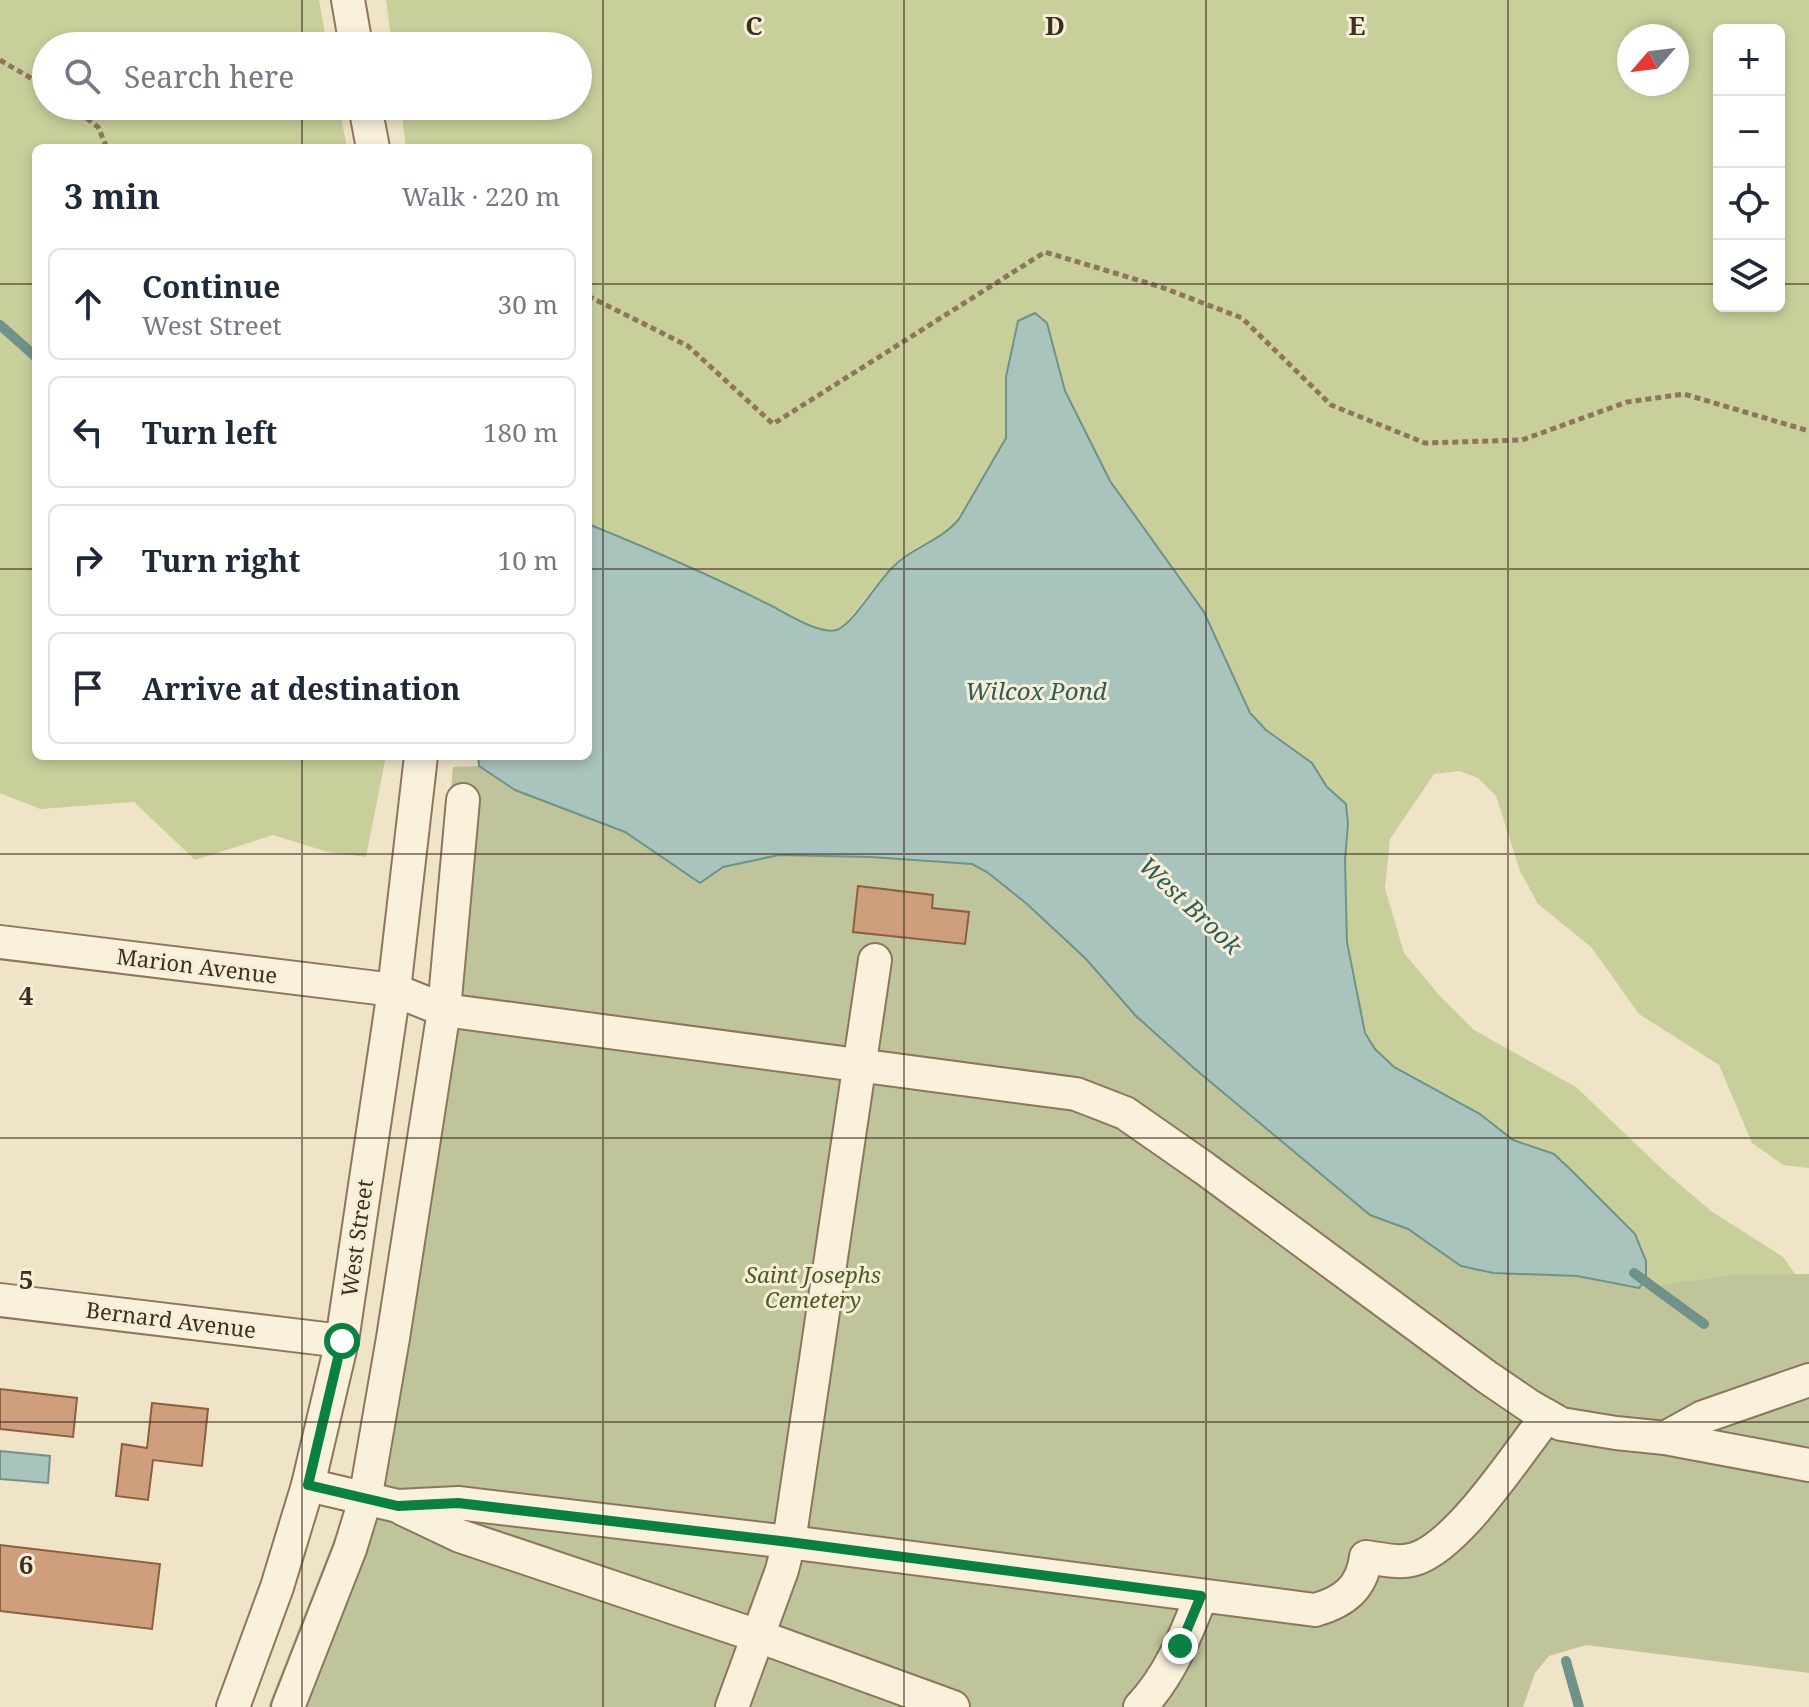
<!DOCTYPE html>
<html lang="en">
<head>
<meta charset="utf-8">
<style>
  body { margin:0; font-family:"Noto Serif",serif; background:#f6f6f7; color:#1f2937 }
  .controls { position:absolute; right:24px; top:24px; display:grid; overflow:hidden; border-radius:12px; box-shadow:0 4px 12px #0003 }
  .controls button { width:72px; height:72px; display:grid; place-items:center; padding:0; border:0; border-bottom:2px solid #e0e1e3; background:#fff; color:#1f2937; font:40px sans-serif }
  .compass { position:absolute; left:1617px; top:24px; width:72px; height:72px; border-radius:50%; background:#fff; box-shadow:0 4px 12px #0003; rotate:242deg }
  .stop { position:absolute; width:24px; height:24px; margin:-18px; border:6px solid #0b8043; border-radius:50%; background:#fff }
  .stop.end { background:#0b8043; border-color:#fff; box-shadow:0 2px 8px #0008 }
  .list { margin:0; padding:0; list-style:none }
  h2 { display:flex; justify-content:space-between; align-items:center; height:104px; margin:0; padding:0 32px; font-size:34px }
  h2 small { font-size:26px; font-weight:400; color:#747a83 }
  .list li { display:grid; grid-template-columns:52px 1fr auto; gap:24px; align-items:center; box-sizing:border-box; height:112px; margin:0 16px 16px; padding:0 16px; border:2px solid #e0e1e3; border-radius:12px }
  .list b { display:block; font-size:30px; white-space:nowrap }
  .list p { margin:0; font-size:26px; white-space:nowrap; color:#747a83 }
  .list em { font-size:26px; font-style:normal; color:#747a83 }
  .icon { flex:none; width:44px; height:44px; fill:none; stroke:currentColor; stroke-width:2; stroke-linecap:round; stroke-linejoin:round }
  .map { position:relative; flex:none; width:1809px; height:1707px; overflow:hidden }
  .search { position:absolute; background:#fff; box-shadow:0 4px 12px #0003; left:32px; top:32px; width:560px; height:88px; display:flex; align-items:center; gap:20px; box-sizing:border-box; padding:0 28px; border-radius:44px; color:#747a83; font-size:30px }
  .panel { position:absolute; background:#fff; box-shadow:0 4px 12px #0003; left:32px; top:144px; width:560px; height:616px; border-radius:12px }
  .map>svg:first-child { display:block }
  .green { fill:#c9cf9b; fill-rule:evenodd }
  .cemetery { fill:#bfc49a }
  .water { fill:#a9c4bc; stroke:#6f938a; stroke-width:2 }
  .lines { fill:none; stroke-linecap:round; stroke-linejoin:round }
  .stream { stroke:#6f938a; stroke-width:10 }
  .building { fill:#cf9f7d; stroke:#8d5f41; stroke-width:2 }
  .minor-casing { stroke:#8d765c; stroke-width:36 }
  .path { stroke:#8d765c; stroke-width:5; stroke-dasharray:6 4; stroke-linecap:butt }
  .minor { stroke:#faf1dc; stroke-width:32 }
  .route { stroke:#0b8043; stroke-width:10 }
  .grid { fill:none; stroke:#3d2e20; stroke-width:2; stroke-opacity:0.55 }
  .labels { text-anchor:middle; stroke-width:6; stroke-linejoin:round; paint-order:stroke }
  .street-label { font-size:22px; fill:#3d2e20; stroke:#f7eed8 }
  .park-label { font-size:22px; font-style:italic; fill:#4d5a26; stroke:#f7eed8 }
  .water-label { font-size:24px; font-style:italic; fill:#2f5d5a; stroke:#f7eed8 }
  .grid-label { font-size:26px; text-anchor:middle; font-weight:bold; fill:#3d2e20; stroke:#f7eed8; stroke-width:6; stroke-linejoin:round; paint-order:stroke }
</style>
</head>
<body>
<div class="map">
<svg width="1809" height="1707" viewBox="0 0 1809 1707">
  <rect width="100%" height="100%" fill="#f0e4c8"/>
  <!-- green -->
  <g class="green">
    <polygon points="0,0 319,0 327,46 46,46 46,106 339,106 347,148 36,148 36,756 386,756 366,857 328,852 273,835 195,860 134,802 40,809 0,793"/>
    <path d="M386,0H1809V1168L1783,1165L1752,1143L1719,1065L1639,1014L1591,947L1538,904L1520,871L1496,796L1478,778L1459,771L1434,774L1390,839L1385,888L1404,953L1439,995L1474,1030L1576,1087L1662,1169L1711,1211L1783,1257L1808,1292L1806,1313L1776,1340L1679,1382L1615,1392L1529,1359L1413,1283L1129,1049L1022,936L983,885L972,864L987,872L1027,904L1086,959L1135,1015L1195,1069L1370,1215L1408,1229L1461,1266L1493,1273L1577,1276L1639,1288L1646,1280V1261L1635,1234L1572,1171L1554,1154L1513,1141L1480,1114L1394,1067L1375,1049L1365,1033L1347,943L1345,860L1348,824L1346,804L1327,787L1312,763L1266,730L1250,713L1204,612L1110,481L1065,391L1047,323L1035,313L1018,321L1006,377V438L959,519C944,537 925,541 907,554C881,573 863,605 840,629L827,631L802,622L736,588L588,524V148H406L401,106H578V46H392ZM1719,30H1779V306H1719ZM1629,36H1677V84H1629Z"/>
  </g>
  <!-- cemetery -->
  <polygon class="cemetery" points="479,766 515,790 625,832 679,870 709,878 723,867 779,855 870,857 972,864 987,872 1059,932 1195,1069 1245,1108 1347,1198 1370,1215 1408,1229 1461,1266 1577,1276 1639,1288 1734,1275 1809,1274 1809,1673 1586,1645 1549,1656 1535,1673 1523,1707 268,1707 341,1521 353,1479 372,1383 433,983 453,767"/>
  <!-- water -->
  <g class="water">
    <path d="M1035,313L1047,323L1065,391L1110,481L1204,612L1250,713L1266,730L1312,763L1327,787L1346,804L1348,824L1345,860L1347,942L1365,1033L1375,1049L1394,1067L1480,1114L1513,1140L1554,1154L1572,1171L1635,1234L1646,1261V1280L1639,1288L1577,1276L1493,1273L1461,1266L1408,1229L1370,1215L1195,1069L1135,1015L1086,959L1027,904L987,872L972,864L870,857L779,855L723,867L700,883L625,832L515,790L479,766L478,756H588V524C650,549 712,576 772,606C787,614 823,637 839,629C855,620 877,583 891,569C911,547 940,542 959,519L1006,438V377L1018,321Z"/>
    <polygon points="0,1451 50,1456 48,1483 0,1479"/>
  </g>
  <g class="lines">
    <!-- stream -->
    <g class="stream">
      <polyline points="0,325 36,357"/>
      <polyline points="1634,1273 1704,1324"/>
      <polyline points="1566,1661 1579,1707"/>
    </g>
  </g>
  <!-- building -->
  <g class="building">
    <polygon points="858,886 933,895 932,908 969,912 965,944 853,932"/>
    <polygon points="0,1389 77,1398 73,1437 0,1429"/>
    <polygon points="152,1403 208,1409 202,1466 153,1460 148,1500 116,1496 122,1444 147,1448"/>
    <polygon points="0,1545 160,1564 152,1629 0,1611"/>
  </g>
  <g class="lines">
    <defs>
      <g id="minor">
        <polyline points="348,0 356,46"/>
        <polyline points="365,106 373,148"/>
        <polyline points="0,942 394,990 444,1010 1076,1094 1125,1113 1204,1168 1487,1377 1531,1407 1561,1424 1616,1433 1665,1438 1809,1465"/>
        <polyline points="0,1300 342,1341"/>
        <polyline points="1665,1438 1703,1417 1809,1380"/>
        <path d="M308,1485L398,1506L458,1503L789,1542L1315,1610C1344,1602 1362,1588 1366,1557C1382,1559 1399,1564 1415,1559C1459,1545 1517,1454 1547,1416"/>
        <polyline points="403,1509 460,1536 758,1636 953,1707"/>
        <polyline points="233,1707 277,1587 308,1485 342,1341 394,990 421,756"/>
        <polyline points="288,1707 350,1549 365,1500 393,1338 444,1010 463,800"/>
        <polyline points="732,1707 782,1570 789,1542 875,960"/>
        <path d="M1140,1707C1169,1677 1186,1635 1201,1596"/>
      </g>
    </defs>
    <!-- minor casing -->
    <use href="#minor" class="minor-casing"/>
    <!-- path -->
    <g class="path">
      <polyline points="0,60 46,87"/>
      <polyline points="71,106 98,127 107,148"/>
      <polyline points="588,296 688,346 773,424 1045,252 1161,287 1242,318 1331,405 1425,443 1522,440 1627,402 1684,394 1809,431"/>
    </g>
    <!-- minor -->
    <use href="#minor" class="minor"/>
  </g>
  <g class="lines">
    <!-- route -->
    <polyline class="route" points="342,1341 308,1485 398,1506 458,1503 789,1542 1201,1596 1180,1646"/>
  </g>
  <!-- grid -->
  <path class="grid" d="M302,0V46M603,0V1707M904,0V1707M1206,0V1707M1508,0V1707M302,106V148M0,284H36M588,284H1719M1779,284H1809M0,569H36M588,569H1809M302,756V1707M0,854H1809M0,1138H1809M0,1422H1809"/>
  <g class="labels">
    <!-- street labels -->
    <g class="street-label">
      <text transform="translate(197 966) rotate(7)" y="8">Marion Avenue</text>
      <text transform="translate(357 1238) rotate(-82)" y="8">West Street</text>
      <text transform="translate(171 1320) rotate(7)" y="8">Bernard Avenue</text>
    </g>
    <!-- park labels -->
    <g class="park-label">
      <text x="813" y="1283">Saint Josephs<tspan x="813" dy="25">Cemetery</tspan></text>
    </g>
    <!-- water labels -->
    <g class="water-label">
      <text x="1036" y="700">Wilcox Pond</text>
      <text transform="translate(1190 906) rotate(43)" y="8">West Brook</text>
    </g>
  </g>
  <g class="grid-label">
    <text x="754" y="35">C</text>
    <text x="1055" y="35">D</text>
    <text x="1357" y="35">E</text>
    <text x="26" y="1005">4</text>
    <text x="26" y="1289">5</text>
    <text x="26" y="1574">6</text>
  </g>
</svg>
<div class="controls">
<button>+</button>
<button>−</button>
<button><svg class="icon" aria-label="locate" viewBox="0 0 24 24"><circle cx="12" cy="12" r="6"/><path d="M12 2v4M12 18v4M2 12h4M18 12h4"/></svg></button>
<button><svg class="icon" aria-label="layers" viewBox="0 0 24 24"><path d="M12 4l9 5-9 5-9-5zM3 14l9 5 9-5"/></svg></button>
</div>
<svg class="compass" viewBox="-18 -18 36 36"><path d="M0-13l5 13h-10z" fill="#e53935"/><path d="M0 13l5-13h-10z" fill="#747a83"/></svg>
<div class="stop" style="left:342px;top:1341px"></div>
<div class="stop end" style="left:1180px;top:1646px"></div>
<div class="search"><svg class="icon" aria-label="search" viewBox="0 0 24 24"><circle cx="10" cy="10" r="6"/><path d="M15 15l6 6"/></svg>Search here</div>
<section class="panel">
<h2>3 min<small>Walk · 220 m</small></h2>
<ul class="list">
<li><svg class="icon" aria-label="ahead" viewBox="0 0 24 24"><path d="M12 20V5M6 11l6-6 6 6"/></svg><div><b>Continue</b><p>West Street</p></div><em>30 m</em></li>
<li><svg class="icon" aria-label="left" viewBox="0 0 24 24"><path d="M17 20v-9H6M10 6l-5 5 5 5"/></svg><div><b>Turn left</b></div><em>180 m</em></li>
<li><svg class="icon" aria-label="right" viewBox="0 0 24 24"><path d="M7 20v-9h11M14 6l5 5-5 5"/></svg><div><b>Turn right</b></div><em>10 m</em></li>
<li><svg class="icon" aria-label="arrive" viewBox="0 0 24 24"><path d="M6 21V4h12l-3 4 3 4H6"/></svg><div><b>Arrive at destination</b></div></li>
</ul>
</section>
</div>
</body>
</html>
